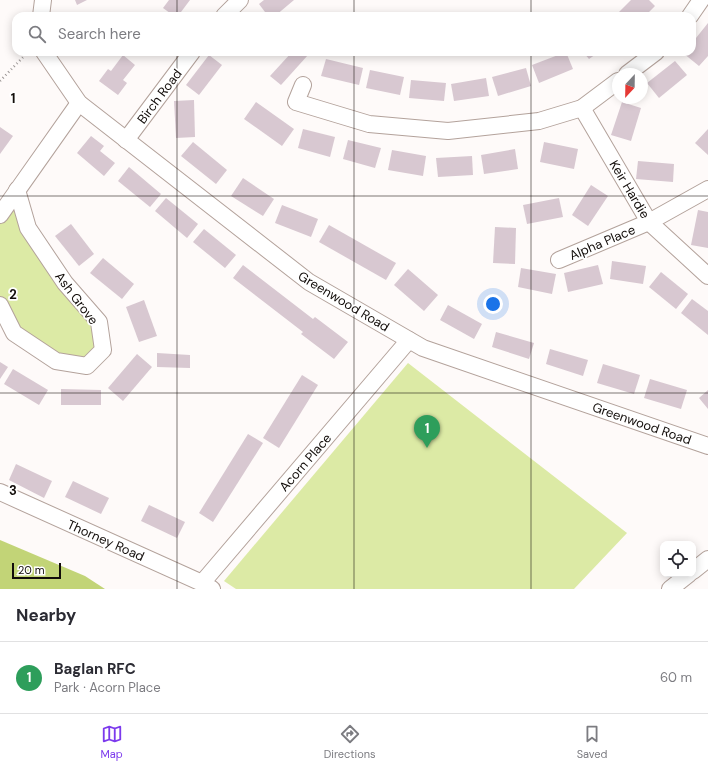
<!DOCTYPE html>
<html lang="en">
<head>
<meta charset="utf-8">
<style>
  body { margin:0; font-family:"DM Sans",sans-serif; background:#f2f2f3; color:#2b2b33 }
  .controls { position:absolute; right:12px; bottom:12px; display:grid; overflow:hidden; border-radius:8px; box-shadow:0 2px 10px #0003 }
  .controls button { width:36px; height:36px; display:grid; place-items:center; padding:0; border:0; border-bottom:1px solid #e1e1e2; background:#fff; color:#2b2b33; font:20px sans-serif }
  .compass { position:absolute; left:612px; top:68px; width:36px; height:36px; border-radius:50%; background:#fff; box-shadow:0 2px 10px #0003; rotate:202deg }
  .scale { position:absolute; left:12px; bottom:10px; width:49px; box-sizing:border-box; padding-left:4px; border:2px solid #120d0a; border-top:0; font-size:11px; line-height:14px; white-space:nowrap; color:#120d0a; -webkit-text-stroke:3px #fff; paint-order:stroke }
  .you { position:absolute; left:493px; top:304px; width:14px; height:14px; margin:-10px; border:3px solid #fff; border-radius:50%; background:#1a73e8; box-shadow:0 0 0 6px #1a73e833 }
  .badge { display:grid; place-items:center; width:26px; height:26px; border-radius:50%; background:#7c3aed; color:#fff; font-size:13px; font-weight:700 }
  .pin { position:absolute; translate:-50% -33px; filter:drop-shadow(0 1px 2px #0008) }
  .pin::after { content:''; position:absolute; top:21px; width:14px; height:12px; background:inherit; clip-path:polygon(0 0,100% 0,50% 100%) }
  .list { margin:0; padding:0; list-style:none }
  h2 { display:flex; justify-content:space-between; align-items:center; height:52px; margin:0; padding:0 16px; font-size:17px }
  h2 small { font-size:13px; font-weight:400; color:#7c7c81 }
  .list li { display:grid; grid-template-columns:26px 1fr auto; gap:12px; align-items:center; box-sizing:border-box; height:72px; padding:0 16px; border-top:1px solid #e1e1e2 }
  .list b { display:block; font-size:15px; white-space:nowrap }
  .list p { margin:0; font-size:13px; white-space:nowrap; color:#7c7c81 }
  .list em { font-size:13px; font-style:normal; color:#7c7c81 }
  .icon { flex:none; width:22px; height:22px; fill:none; stroke:currentColor; stroke-width:2; stroke-linecap:round; stroke-linejoin:round }
  .map { position:relative; flex:none; width:708px; height:589px; overflow:hidden }
  .search { position:absolute; background:#fff; box-shadow:0 2px 10px #0003; left:12px; right:12px; top:12px; height:44px; display:flex; align-items:center; gap:10px; box-sizing:border-box; padding:0 14px; border-radius:12px; color:#7c7c81; font-size:15px }
  .sheet { height:124px; background:#fff }
  nav { display:flex; justify-content:space-around; align-items:center; box-sizing:border-box; height:56px; border-top:1px solid #e1e1e2; background:#fff; font-size:11px; color:#7c7c81 }
  nav a { display:grid; justify-items:center; gap:2px }
  nav .on { color:#7c3aed }
  .map>svg:first-child { display:block }
  .green { fill:#dceaa5 }
  .forest { fill:#c2d477 }
  .building { fill:#d8c8d1 }
  .lines { fill:none; stroke-linecap:round; stroke-linejoin:round }
  .minor-casing { stroke:#b3a29b; stroke-width:18 }
  .path { stroke:#989392; stroke-width:2.5; stroke-dasharray:1 3; stroke-linecap:butt }
  .minor { stroke:#fff; stroke-width:16 }
  .grid { fill:none; stroke:#120d0a; stroke-width:1; stroke-opacity:0.55 }
  .labels { text-anchor:middle; stroke-width:3.5; stroke-linejoin:round; paint-order:stroke }
  .street-label { font-size:13px; fill:#120d0a; stroke:#fff }
  .grid-label { font-size:13px; text-anchor:middle; font-weight:bold; fill:#120d0a; stroke:#fff; stroke-width:3.5; stroke-linejoin:round; paint-order:stroke }
</style>
</head>
<body>
<div class="map">
<svg width="708" height="589" viewBox="0 0 708 589">
  <rect width="100%" height="100%" fill="#fefaf9"/>
  <!-- green -->
  <g class="green">
    <polygon points="17,190 28,228 99,322 103,350 87,366 14,333 0,305 0,215"/>
    <polygon points="408,363 627,533 574,589 236,589 224,581"/>
  </g>
  <!-- forest -->
  <polygon class="forest" points="0,540 85,576 105,589 0,589"/>
  <!-- building -->
  <g class="building">
    <polygon points="75,0 87,0 77,5"/>
    <polygon points="169,0 190,0 178,16 174,16 163,8"/>
    <polygon points="264,0 294,0 275,16 268,16 259,4"/>
    <polygon points="631,0 649,0 655,6 645,16 643,16 640,14 638,16 615,16"/>
    <polygon points="708,23 708,56 699,66 683,53 692,52 692,43"/>
    <polygon points="292,52 304,52 308,55 281,85 270,76"/>
    <polygon points="566,52 573,69 539,83 532,65"/>
    <polygon points="583,52 599,52 589,59"/>
    <polygon points="123,55 135,65 123,80 127,83 118,95 99,81 108,69 111,71"/>
    <polygon points="209,55 222,65 199,95 186,85"/>
    <polygon points="326,59 363,68 359,85 321,76"/>
    <polygon points="675,61 687,75 659,98 647,83"/>
    <polygon points="526,68 531,86 498,96 492,77"/>
    <polygon points="370,70 404,77 400,95 366,88"/>
    <polygon points="486,78 489,96 454,101 451,84"/>
    <polygon points="411,80 446,83 444,101 409,98"/>
    <polygon points="194,100 195,137 176,138 174,101"/>
    <polygon points="256,102 294,129 282,146 244,119"/>
    <polygon points="622,102 641,108 631,141 611,135"/>
    <polygon points="0,127 13,136 0,154"/>
    <polygon points="303,129 335,137 330,157 298,148"/>
    <polygon points="708,129 708,155 695,143"/>
    <polygon points="91,136 104,146 100,151 115,163 104,176 77,153"/>
    <polygon points="348,140 381,148 375,168 343,159"/>
    <polygon points="193,142 227,170 216,184 181,156"/>
    <polygon points="544,142 578,149 574,169 540,162"/>
    <polygon points="515,149 518,169 484,174 481,155"/>
    <polygon points="392,150 426,156 423,176 388,170"/>
    <polygon points="472,156 473,175 438,177 436,158"/>
    <polygon points="638,161 674,164 673,182 636,179"/>
    <polygon points="129,167 161,194 150,207 118,181"/>
    <polygon points="243,178 274,199 263,216 231,196"/>
    <polygon points="591,185 608,196 588,226 572,215"/>
    <polygon points="166,198 198,224 187,238 155,211"/>
    <polygon points="559,198 563,217 527,224 523,205"/>
    <polygon points="282,205 318,219 311,237 275,223"/>
    <polygon points="698,210 708,212 708,248 691,245"/>
    <polygon points="71,224 94,254 79,266 55,236"/>
    <polygon points="329,225 396,263 386,280 319,242"/>
    <polygon points="495,227 516,228 515,264 493,263"/>
    <polygon points="204,229 236,255 225,268 193,242"/>
    <polygon points="103,258 134,284 122,299 90,273"/>
    <polygon points="612,261 646,266 643,284 610,279"/>
    <polygon points="243,265 313,319 315,317 348,342 334,359 301,334 303,332 233,278"/>
    <polygon points="598,265 603,284 568,292 564,273"/>
    <polygon points="521,268 556,274 552,294 518,287"/>
    <polygon points="408,269 438,295 424,311 394,285"/>
    <polygon points="661,272 688,294 676,309 649,287"/>
    <polygon points="692,299 708,311 708,335 681,313"/>
    <polygon points="144,300 157,336 139,342 126,307"/>
    <polygon points="448,305 482,324 474,339 440,320"/>
    <polygon points="496,332 534,343 529,359 492,347"/>
    <polygon points="550,349 588,360 583,376 546,364"/>
    <polygon points="157,353 190,355 190,368 157,367"/>
    <polygon points="137,354 152,367 123,401 108,388"/>
    <polygon points="0,362 8,367 0,379"/>
    <polygon points="603,364 640,375 634,394 597,383"/>
    <polygon points="13,369 48,390 39,405 4,384"/>
    <polygon points="302,375 318,385 279,448 263,438"/>
    <polygon points="650,379 687,390 681,409 644,398"/>
    <polygon points="61,389 101,390 101,405 61,405"/>
    <polygon points="708,390 708,409 699,398"/>
    <polygon points="248,434 263,443 213,522 199,513"/>
    <polygon points="16,464 52,481 44,498 9,480"/>
    <polygon points="73,481 109,498 101,514 65,497"/>
    <polygon points="149,505 185,522 177,538 141,521"/>
  </g>
  <g class="lines">
    <defs>
      <g id="minor">
        <polyline points="41,16 43,0"/>
        <polyline points="224,16 240,0"/>
        <polyline points="690,16 701,0"/>
        <polyline points="44,52 79,103 309,282 423,348 708,446"/>
        <polyline points="627,74 656,52"/>
        <polyline points="303,85 296,102 369,124 448,131 539,121 582,108 618,81"/>
        <polyline points="582,108 649,222 708,276"/>
        <polyline points="126,140 192,52"/>
        <polyline points="0,215 79,103"/>
        <polyline points="559,260 649,222 708,189"/>
        <polyline points="0,305 14,333 56,361 87,366 103,350 99,322 65,283 28,228 17,190"/>
        <polyline points="0,492 202,583 212,589"/>
        <polyline points="693,571 708,559"/>
        <polyline points="202,583 409,340"/>
        <polyline points="670,589 689,574"/>
      </g>
    </defs>
    <!-- minor casing -->
    <use href="#minor" class="minor-casing"/>
    <!-- path -->
    <polyline class="path" points="0,81 28,52"/>
    <!-- minor -->
    <use href="#minor" class="minor"/>
  </g>
  <!-- grid -->
  <path class="grid" d="M177,0V16M354,0V16M531,0V16M177,52V589M354,52V589M531,52V589M0,196H708M0,393H708"/>
  <g class="labels">
    <!-- street labels -->
    <g class="street-label">
      <text transform="translate(159 96) rotate(-53)" y="5">Birch Road</text>
      <text transform="translate(630 189) rotate(59)" y="5">Keir Hardie</text>
      <text transform="translate(602 242) rotate(-23)" y="5">Alpha Place</text>
      <text transform="translate(77 298) rotate(53)" y="5">Ash Grove</text>
      <text transform="translate(344 301) rotate(31)" y="5">Greenwood Road</text>
      <text transform="translate(642 423) rotate(19)" y="5">Greenwood Road</text>
      <text transform="translate(305 462) rotate(-49)" y="5">Acorn Place</text>
      <text transform="translate(106 540) rotate(24)" y="5">Thorney Road</text>
    </g>
  </g>
  <g class="grid-label">
    <text x="13" y="103">1</text>
    <text x="13" y="299">2</text>
    <text x="13" y="495">3</text>
  </g>
</svg>
<div class="controls">
<button><svg class="icon" aria-label="locate" viewBox="0 0 24 24"><circle cx="12" cy="12" r="6"/><path d="M12 2v4M12 18v4M2 12h4M18 12h4"/></svg></button>
</div>
<svg class="compass" viewBox="-18 -18 36 36"><path d="M0-13l5 13h-10z" fill="#e53935"/><path d="M0 13l5-13h-10z" fill="#7c7c81"/></svg>
<div class="scale">20 m</div>
<div class="you"></div>
<div class="pin badge" style="left:427px;top:448px;background:#2e9e5b">1</div>
<div class="search"><svg class="icon" aria-label="search" viewBox="0 0 24 24"><circle cx="10" cy="10" r="6"/><path d="M15 15l6 6"/></svg>Search here</div>
</div>
<section class="sheet">
<h2>Nearby<small></small></h2>
<ul class="list">
<li><span class="badge" style="background:#2e9e5b">1</span><div><b>Baglan RFC</b><p>Park · Acorn Place</p></div><em>60 m</em></li>
</ul>
</section>
<nav>
<a class="on"><svg class="icon" aria-label="map" viewBox="0 0 24 24"><path d="M3 6l6-2 6 2 6-2v14l-6 2-6-2-6 2zM9 4v14M15 6v14"/></svg>Map</a>
<a><svg class="icon" aria-label="directions" viewBox="0 0 24 24"><path d="M12 3l9 9-9 9-9-9zM9 14v-3h6M13 9l2 2-2 2"/></svg>Directions</a>
<a><svg class="icon" aria-label="saved" viewBox="0 0 24 24"><path d="M7 4h10v16l-5-4-5 4z"/></svg>Saved</a>
</nav>
</body>
</html>
